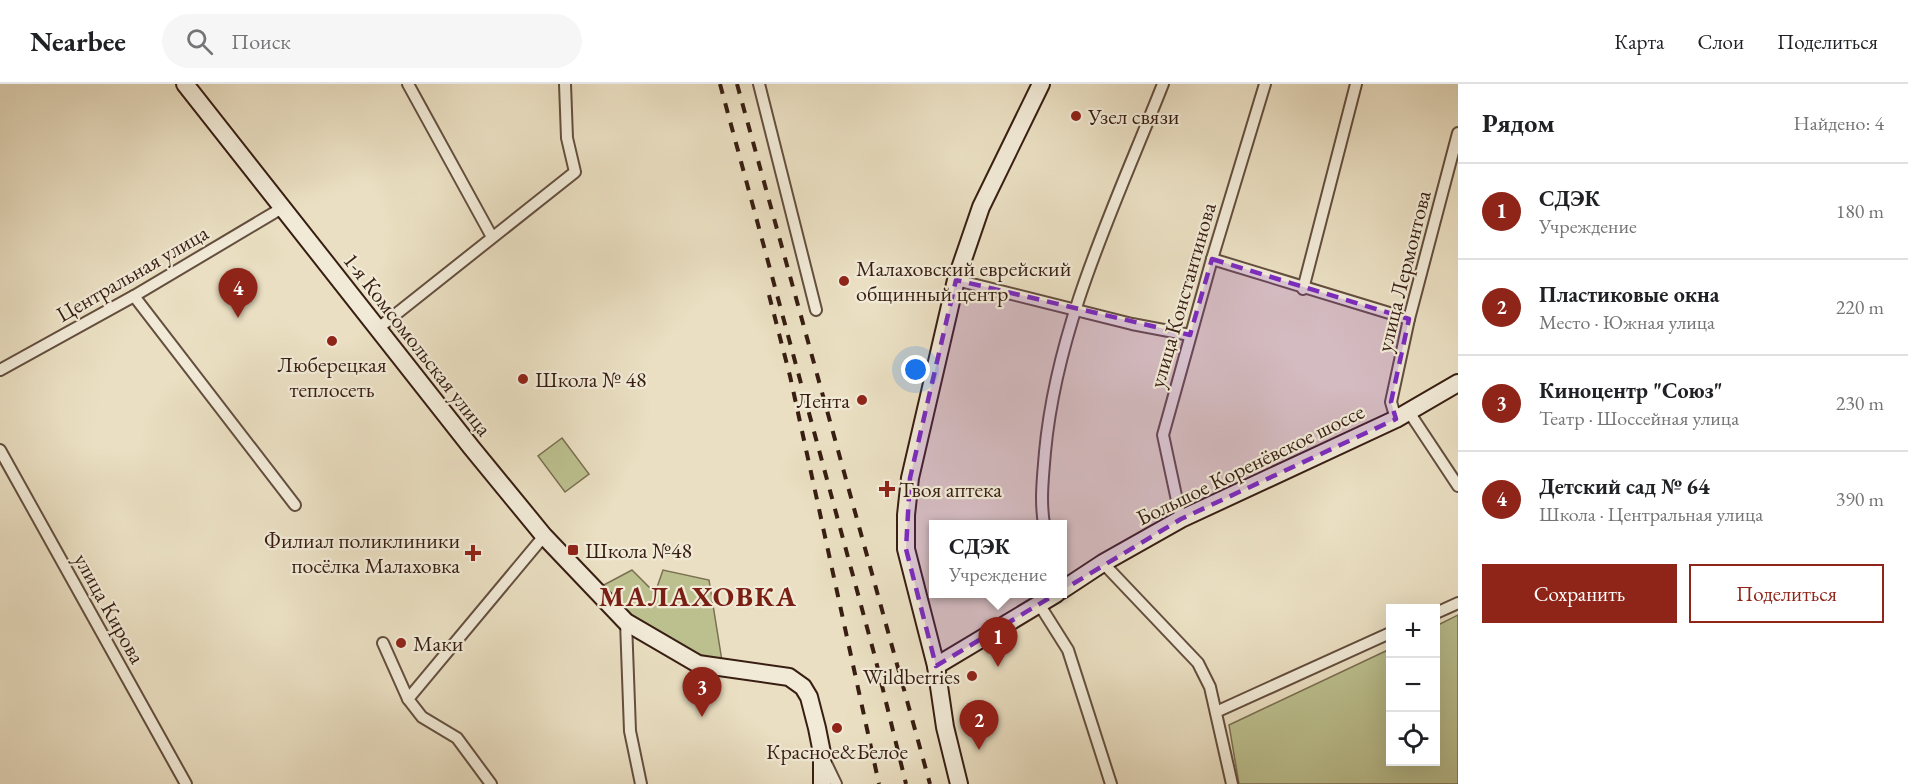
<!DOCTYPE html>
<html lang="ru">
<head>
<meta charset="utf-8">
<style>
  body { margin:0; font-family:"EB Garamond",serif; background:#f6f6f6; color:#202124 }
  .controls { position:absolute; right:18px; bottom:18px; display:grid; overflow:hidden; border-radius:0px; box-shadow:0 6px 24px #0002 }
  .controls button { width:54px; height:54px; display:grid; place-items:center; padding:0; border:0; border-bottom:2px solid #e0e0e0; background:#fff; color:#202124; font:30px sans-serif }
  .you { position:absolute; left:916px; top:286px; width:21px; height:21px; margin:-15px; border:4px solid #fff; border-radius:50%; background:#1a73e8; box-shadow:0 0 0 9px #1a73e833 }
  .badge { display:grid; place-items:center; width:39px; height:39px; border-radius:50%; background:#8f2418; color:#fff; font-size:20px; font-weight:700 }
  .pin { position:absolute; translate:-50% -50px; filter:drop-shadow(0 2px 3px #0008) }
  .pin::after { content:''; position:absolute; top:32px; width:21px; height:18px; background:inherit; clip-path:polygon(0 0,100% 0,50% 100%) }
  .popup { position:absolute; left:929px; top:436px; width:138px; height:78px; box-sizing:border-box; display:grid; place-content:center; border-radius:0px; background:#fff; filter:drop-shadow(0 2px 4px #0005); font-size:20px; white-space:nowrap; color:#757577 }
  .popup b { font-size:22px; color:#202124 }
  .popup::after { content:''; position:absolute; left:50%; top:100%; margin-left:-12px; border:12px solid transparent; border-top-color:#fff }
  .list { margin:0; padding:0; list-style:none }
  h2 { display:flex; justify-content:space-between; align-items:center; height:78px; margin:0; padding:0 24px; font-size:26px }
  h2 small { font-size:20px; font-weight:400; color:#757577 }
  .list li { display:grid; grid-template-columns:39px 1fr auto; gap:18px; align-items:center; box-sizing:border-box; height:96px; padding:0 24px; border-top:2px solid #e0e0e0 }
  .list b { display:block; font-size:22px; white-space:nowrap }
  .list p { margin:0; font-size:20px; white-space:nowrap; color:#757577 }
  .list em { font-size:20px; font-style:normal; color:#757577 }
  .actions { display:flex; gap:12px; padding:18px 24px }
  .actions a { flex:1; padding:14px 0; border:2px solid #8f2418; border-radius:0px; text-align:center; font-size:21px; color:#8f2418 }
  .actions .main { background:#8f2418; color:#fff }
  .icon { flex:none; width:33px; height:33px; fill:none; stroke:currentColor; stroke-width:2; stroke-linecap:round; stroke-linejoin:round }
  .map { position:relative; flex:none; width:1458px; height:700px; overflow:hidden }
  header { display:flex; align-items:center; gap:36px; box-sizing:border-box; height:84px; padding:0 30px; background:#fff; border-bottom:2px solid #e0e0e0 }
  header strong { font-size:28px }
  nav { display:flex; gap:33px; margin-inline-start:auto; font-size:21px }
  .search { width:420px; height:54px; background:#f6f6f6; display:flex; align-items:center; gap:15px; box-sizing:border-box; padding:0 21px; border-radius:33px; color:#757577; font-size:22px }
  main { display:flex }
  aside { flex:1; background:#fff }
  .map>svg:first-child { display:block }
  .green { fill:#bcc08f; stroke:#7a6f50; stroke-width:1.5 }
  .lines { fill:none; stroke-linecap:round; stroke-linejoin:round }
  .street-casing { stroke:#644e3e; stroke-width:14 }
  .secondary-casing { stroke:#381e12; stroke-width:20 }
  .street { stroke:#f1ead7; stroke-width:10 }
  .secondary { stroke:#f1ead7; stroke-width:16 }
  .rail { stroke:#381e12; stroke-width:4; stroke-dasharray:10 10; stroke-linecap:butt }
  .marked { fill:#7b2cbf; fill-opacity:0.2; stroke:#7b2cbf; stroke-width:4.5; stroke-dasharray:12 8; stroke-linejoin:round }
  .poi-dot { fill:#8f2418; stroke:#f1ead7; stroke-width:2 }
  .labels { text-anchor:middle; stroke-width:4.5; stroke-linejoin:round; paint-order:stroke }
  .poi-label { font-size:22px; fill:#381e12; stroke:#f1ead7; text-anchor:start }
  .street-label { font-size:22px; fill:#381e12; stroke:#f1ead7 }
  .district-label { font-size:28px; font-weight:bold; letter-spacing:1.5px; fill:#7a1f14; stroke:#f1ead7 }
</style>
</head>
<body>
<header>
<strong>Nearbee</strong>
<div class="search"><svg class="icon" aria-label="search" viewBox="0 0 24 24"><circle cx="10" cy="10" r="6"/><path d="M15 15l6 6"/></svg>Поиск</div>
<nav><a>Карта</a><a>Слои</a><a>Поделиться</a></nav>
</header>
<main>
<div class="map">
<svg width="1458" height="700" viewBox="0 0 1458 700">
  <rect width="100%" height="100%" fill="#eadfc2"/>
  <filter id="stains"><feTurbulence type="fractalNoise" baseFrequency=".00333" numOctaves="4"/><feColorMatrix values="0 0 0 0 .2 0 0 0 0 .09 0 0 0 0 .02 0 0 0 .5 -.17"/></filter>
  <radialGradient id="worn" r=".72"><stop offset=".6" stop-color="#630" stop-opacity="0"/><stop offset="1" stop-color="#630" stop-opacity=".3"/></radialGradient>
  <!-- green -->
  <g class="green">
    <polygon points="562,354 589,390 565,408 538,372"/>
    <path d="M632,486L655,509L663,486L709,496L722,577C668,564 638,542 600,503Z"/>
    <polygon points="1458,531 1458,700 1239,700 1229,641 1390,565 1390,678 1436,678 1436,542"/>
  </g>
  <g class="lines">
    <defs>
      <g id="street">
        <polyline points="408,0 492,153"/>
        <polyline points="759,0 816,226"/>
        <polyline points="1212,175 1409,235"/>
        <polyline points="956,196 1132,240 1190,251"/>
        <polyline points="1303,205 1356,0"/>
        <polyline points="134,212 295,421"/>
        <polyline points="376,246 575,88 567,54 565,0"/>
        <polyline points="0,286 134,212 282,124"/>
        <polyline points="1409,328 1458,402"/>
        <polyline points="1396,335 1391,318 1409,235 1458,49"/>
        <polyline points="0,366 186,700"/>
        <polyline points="1181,435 1163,351 1212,175 1265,0"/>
        <path d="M1044,440C1040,416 1043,393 1045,368C1057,239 1116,119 1163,0"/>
        <polyline points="1103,479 1198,579 1210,603 1232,700"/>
        <polyline points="1039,520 1068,566 1111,700"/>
        <polyline points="1436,529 1458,519"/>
        <polyline points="626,538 630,647 641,700"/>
        <polyline points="383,559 408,615 422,633 457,654 491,700"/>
        <polyline points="408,615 544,452"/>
        <polyline points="1216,628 1390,549"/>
        <polyline points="824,675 836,700"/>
      </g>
      <g id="secondary">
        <polyline points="185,0 471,363 544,452 626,538 698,580 789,593 803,603 809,613 817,644 822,669 822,700"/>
        <polyline points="1062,506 1103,479 1181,435 1396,335 1458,299"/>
        <polyline points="936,582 1056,510"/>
        <polyline points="959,700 945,643 936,582 906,465 906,431 910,394 956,196 981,123 1041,0"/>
      </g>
    </defs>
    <!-- street casing -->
    <use href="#street" class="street-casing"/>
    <!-- secondary casing -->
    <use href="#secondary" class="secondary-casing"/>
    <!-- street -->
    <use href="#street" class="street"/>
    <!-- secondary -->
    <use href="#secondary" class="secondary"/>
    <!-- rail -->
    <g class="rail">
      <polyline points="720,0 875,573 906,700"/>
      <polyline points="737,0 930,700"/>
      <polyline points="769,211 790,292 879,700"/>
    </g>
  </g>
  <!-- marked area -->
  <path class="marked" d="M1212,175L1409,235L1391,318L1396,335L1181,435L936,582L906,465L910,394L956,196L1190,251Z"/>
  <!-- markers -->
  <g class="poi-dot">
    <circle cx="1076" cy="32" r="6"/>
    <circle cx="844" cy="197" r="6"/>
    <circle cx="332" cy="257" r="6"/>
    <circle cx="523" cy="295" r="6"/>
    <circle cx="862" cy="316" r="6"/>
    <path d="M884 396h6v6h6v6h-6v6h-6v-6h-6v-6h6z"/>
    <rect x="567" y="460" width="12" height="12" rx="3"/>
    <path d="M470 460h6v6h6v6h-6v6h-6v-6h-6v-6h6z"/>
    <circle cx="401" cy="559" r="6"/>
    <circle cx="972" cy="592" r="6"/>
    <circle cx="837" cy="644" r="6"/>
  </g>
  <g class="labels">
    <!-- poi labels -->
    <g class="poi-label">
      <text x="1088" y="40">Узел связи</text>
      <text x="856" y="192">Малаховский еврейский<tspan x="856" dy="25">общинный центр</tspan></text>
      <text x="332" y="288" text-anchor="middle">Люберецкая<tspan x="332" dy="25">теплосеть</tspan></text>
      <text x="535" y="303">Школа № 48</text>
      <text x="850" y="324" text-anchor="end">Лента</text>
      <text x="899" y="413">Твоя аптека</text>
      <text x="460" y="464" text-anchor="end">Филиал поликлиники<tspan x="460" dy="25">посёлка Малаховка</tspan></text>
      <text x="585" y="474">Школа №48</text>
      <text x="413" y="567">Маки</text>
      <text x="960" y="600" text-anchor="end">Wildberries</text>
      <text x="837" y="675" text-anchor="middle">Красное&amp;Белое</text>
    </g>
    <!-- street labels -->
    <g class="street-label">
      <text transform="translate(1403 187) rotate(-76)" y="8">улица Лермонтова</text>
      <text transform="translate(132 189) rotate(-30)" y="8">Центральная улица</text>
      <text transform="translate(1182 211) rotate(-74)" y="8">улица Константинова</text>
      <text transform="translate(418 260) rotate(52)" y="8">1-я Комсомольская улица</text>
      <text transform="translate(1250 380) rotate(-26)" y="8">Большое Коренёвское шоссе</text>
      <text transform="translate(110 524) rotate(61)" y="8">улица Кирова</text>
    </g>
    <!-- district labels -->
    <g class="district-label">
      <text x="698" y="522">МАЛАХОВКА</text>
    </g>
  </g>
  <rect width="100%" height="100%" filter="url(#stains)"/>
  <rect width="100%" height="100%" fill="url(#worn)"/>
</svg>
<div class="controls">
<button>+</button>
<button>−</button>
<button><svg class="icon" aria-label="locate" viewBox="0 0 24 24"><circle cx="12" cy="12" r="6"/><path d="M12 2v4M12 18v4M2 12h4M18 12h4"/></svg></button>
</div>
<div class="you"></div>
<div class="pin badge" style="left:998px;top:583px">1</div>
<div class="popup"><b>СДЭК</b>Учреждение</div>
<div class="pin badge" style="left:979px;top:666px">2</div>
<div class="pin badge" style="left:702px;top:633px">3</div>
<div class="pin badge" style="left:238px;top:234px">4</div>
</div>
<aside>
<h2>Рядом<small>Найдено: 4</small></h2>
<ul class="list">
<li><span class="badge">1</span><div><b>СДЭК</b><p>Учреждение</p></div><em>180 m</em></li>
<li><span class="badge">2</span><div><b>Пластиковые окна</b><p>Место · Южная улица</p></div><em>220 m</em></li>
<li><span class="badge">3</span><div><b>Киноцентр &quot;Союз&quot;</b><p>Театр · Шоссейная улица</p></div><em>230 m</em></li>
<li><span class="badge">4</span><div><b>Детский сад № 64</b><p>Школа · Центральная улица</p></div><em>390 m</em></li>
</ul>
<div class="actions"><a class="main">Сохранить</a><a>Поделиться</a></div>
</aside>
</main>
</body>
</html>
